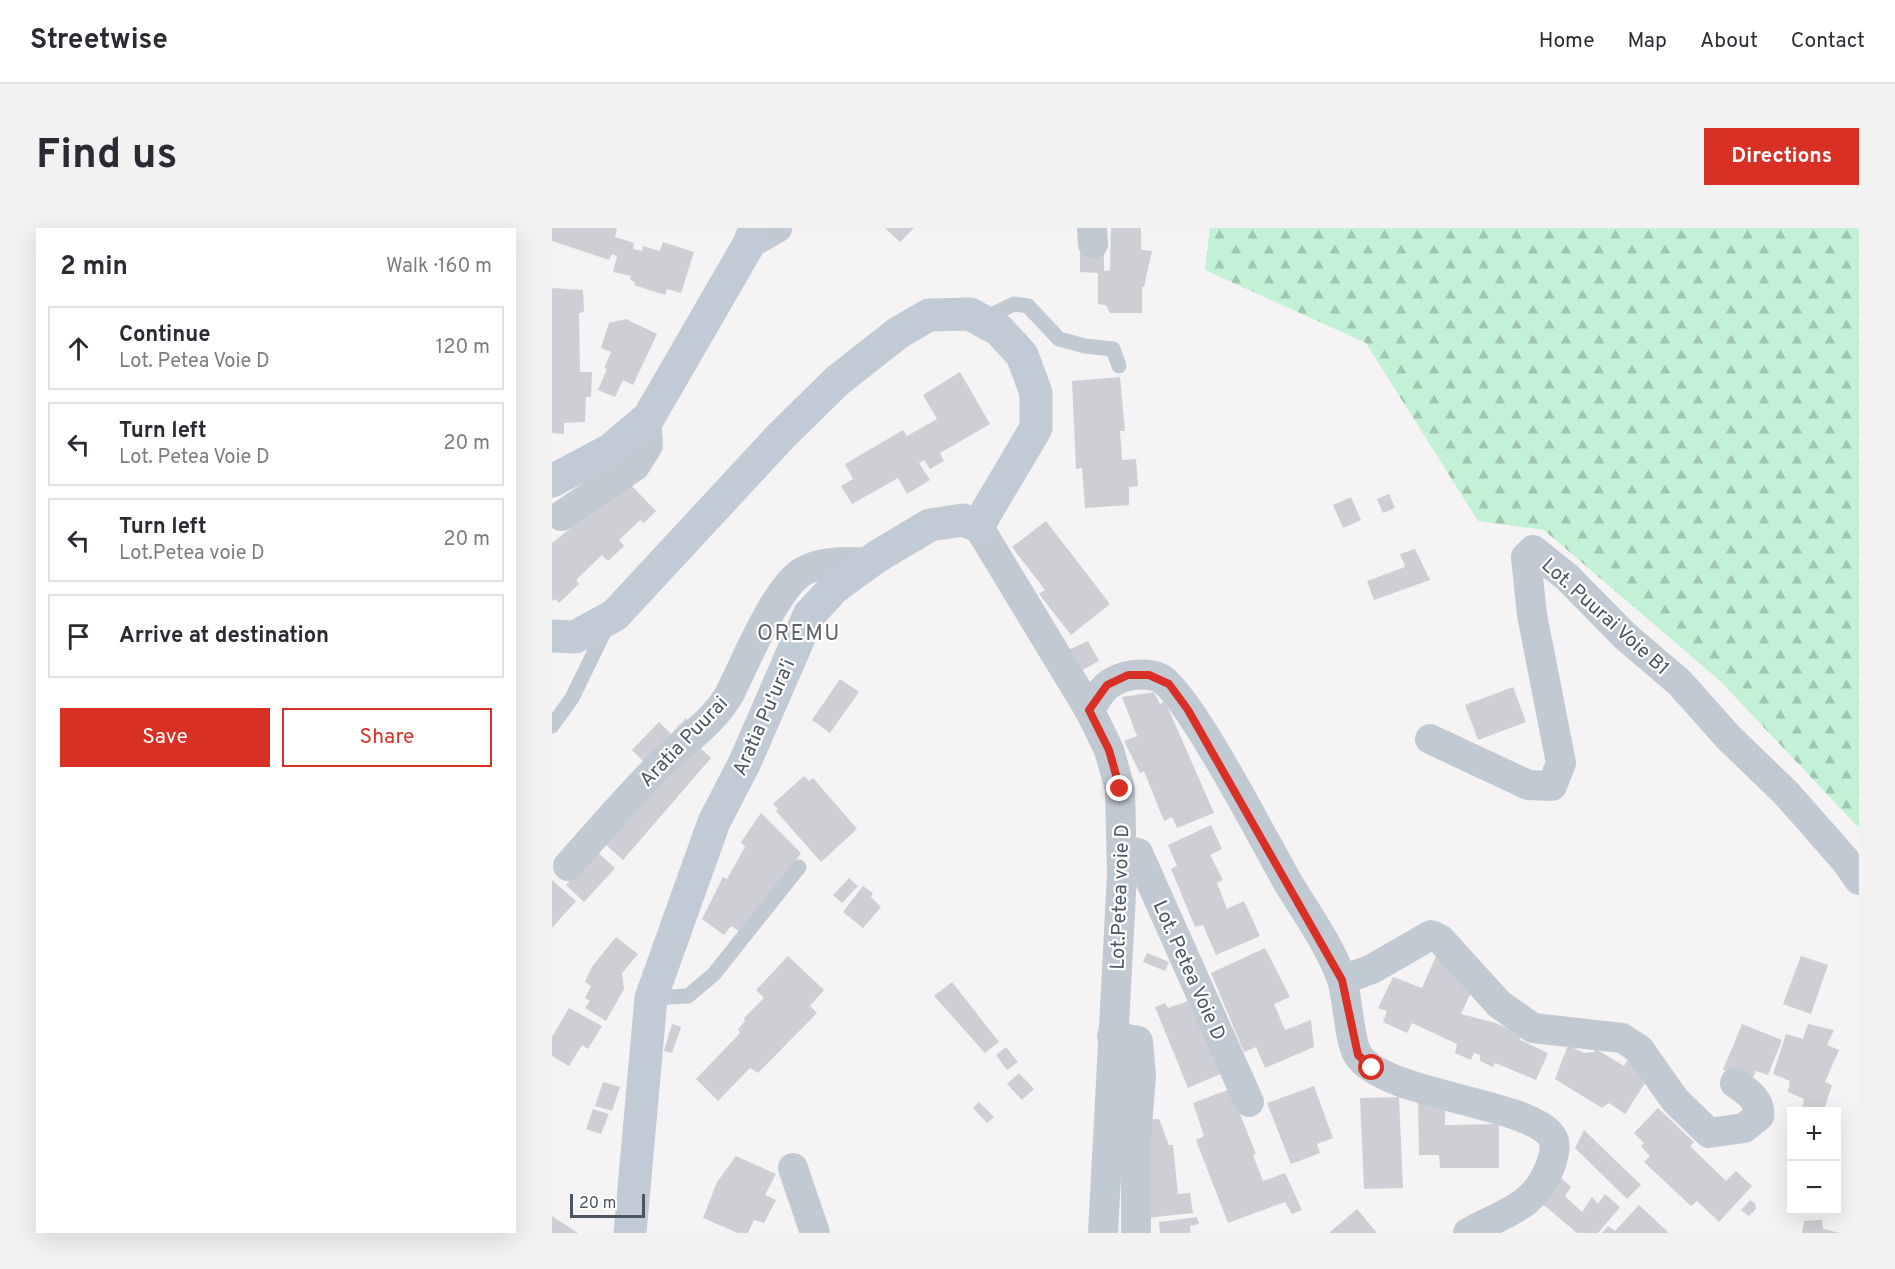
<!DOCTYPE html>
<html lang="en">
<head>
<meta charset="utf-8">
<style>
  body { margin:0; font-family:Overpass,sans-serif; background:#f2f2f3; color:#2b2b33 }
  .controls { position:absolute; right:18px; bottom:18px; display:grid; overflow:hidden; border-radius:0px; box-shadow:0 6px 24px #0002 }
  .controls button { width:54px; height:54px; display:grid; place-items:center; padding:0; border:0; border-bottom:2px solid #e1e1e2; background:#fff; color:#2b2b33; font:30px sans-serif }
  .scale { position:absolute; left:18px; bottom:15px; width:75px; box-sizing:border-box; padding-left:6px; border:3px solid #4a5661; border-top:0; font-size:16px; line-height:21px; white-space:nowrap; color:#4a5661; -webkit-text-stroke:4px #fff; paint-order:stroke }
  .stop { position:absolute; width:18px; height:18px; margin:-14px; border:4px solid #d93025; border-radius:50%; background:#fff }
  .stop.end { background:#d93025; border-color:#fff; box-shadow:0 2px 6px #0008 }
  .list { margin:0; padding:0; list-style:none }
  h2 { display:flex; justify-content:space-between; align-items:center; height:78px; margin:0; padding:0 24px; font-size:26px }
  h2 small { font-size:20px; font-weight:400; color:#7c7c81 }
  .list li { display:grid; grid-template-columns:39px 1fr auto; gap:18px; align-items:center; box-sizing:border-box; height:84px; margin:0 12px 12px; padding:0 12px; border:2px solid #e1e1e2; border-radius:0px }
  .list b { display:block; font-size:22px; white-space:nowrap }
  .list p { margin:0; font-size:20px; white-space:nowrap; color:#7c7c81 }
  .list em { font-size:20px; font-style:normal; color:#7c7c81 }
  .actions { display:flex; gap:12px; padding:18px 24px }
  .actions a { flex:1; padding:14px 0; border:2px solid #d93025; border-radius:0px; text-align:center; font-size:21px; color:#d93025 }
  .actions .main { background:#d93025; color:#fff }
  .icon { flex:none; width:33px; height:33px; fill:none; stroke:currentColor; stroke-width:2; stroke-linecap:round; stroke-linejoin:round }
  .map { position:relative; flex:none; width:1307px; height:1005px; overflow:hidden; border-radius:0px }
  header { display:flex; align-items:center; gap:36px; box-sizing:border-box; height:84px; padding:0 30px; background:#fff; border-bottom:2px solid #e1e1e2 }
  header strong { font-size:28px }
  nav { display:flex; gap:33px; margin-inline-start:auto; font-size:21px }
  .intro { display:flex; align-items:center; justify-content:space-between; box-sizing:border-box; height:144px; padding:0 36px }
  h1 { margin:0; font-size:42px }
  .button { padding:15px 27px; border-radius:0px; background:#d93025; color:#fff; font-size:21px; font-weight:700 }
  main { display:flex; gap:36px; padding:0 36px }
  aside { flex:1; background:#fff; border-radius:0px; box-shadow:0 6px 24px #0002 }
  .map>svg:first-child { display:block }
  .forest { fill:url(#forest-firs) }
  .building { fill:#cdcfd5 }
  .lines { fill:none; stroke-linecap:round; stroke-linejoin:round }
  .lane { stroke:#c1cad2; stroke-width:15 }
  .street { stroke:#c1cad2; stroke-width:30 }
  .secondary { stroke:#c1cbd6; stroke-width:33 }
  .route { stroke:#d93025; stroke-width:8 }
  .labels { text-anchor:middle; stroke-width:4.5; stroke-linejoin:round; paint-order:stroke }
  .street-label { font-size:20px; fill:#4a5661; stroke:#fff }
  .quarter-label { font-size:22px; letter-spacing:1.5px; fill:#5f6368; stroke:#fff }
</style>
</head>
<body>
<header>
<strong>Streetwise</strong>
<nav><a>Home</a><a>Map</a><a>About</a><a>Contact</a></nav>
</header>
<div class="intro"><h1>Find us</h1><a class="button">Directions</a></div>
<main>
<aside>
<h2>2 min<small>Walk · 160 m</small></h2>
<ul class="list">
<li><svg class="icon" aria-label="ahead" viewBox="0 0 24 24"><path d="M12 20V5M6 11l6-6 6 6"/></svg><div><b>Continue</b><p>Lot. Petea Voie D</p></div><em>120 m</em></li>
<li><svg class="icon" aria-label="left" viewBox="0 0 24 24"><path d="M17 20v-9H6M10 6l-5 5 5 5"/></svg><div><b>Turn left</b><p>Lot. Petea Voie D</p></div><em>20 m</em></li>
<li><svg class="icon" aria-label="left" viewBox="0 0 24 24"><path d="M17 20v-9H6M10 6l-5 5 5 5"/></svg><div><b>Turn left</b><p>Lot.Petea voie D</p></div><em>20 m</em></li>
<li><svg class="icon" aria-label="arrive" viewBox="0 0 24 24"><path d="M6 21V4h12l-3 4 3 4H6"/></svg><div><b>Arrive at destination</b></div></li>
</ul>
<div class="actions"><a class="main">Save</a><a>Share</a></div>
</aside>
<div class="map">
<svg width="1307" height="1005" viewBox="0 0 1307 1005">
  <defs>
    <pattern id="forest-firs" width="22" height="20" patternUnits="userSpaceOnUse" patternTransform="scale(1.5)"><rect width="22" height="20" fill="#c3f1d5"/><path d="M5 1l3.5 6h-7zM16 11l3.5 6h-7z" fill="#a0c6b0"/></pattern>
  </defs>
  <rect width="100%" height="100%" fill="#f5f3f3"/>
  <!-- forest -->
  <polygon class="forest" points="658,0 1307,0 1307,600 1168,453 992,302 926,293 814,115 653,42"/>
  <!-- building -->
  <g class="building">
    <polygon points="0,0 65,0 63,9 82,15 81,21 90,23 91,18 108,23 111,14 142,24 129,65 115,61 113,67 82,57 83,54 78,52 79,48 61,44 65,28 60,26 57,32 0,13"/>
    <polygon points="333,0 362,0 348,14"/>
    <polygon points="559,0 589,0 589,22 600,23 592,59 590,59 590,85 558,85 554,77 546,76 546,45 528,44 528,22 552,22 552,43 558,42"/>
    <polygon points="0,60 31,62 32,84 27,85 28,144 40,144 39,169 34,169 33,194 12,195 12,206 0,205"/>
    <polygon points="74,91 105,106 81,157 71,152 63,169 46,162 55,141 52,140 59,124 49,120 57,95"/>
    <polygon points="408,144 438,196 388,225 392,233 378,241 372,232 367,235 378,252 355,266 346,250 300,276 289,258 301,251 293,236 351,202 355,208 385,191 371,167"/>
    <polygon points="568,149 573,203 568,203 570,232 584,231 586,258 577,259 577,277 533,280 530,240 524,241 520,153"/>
    <polygon points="76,254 104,283 92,295 88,292 67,312 72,318 56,333 50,327 24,352 27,356 7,375 3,371 0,373 0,315"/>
    <polygon points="837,266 843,280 831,285 825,271"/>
    <polygon points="799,269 809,292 791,300 781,277"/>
    <polygon points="494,293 558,376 519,407 487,366 493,362 460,319"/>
    <polygon points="863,321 878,352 822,372 815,353 853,339 848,326"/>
    <polygon points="536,413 547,433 525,445 514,423"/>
    <polygon points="288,451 307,464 278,505 260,492"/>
    <polygon points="961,459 974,494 926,512 913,477"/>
    <polygon points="602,464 608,476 613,473 662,585 625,600 620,589 612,593 592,543 588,545 572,513 585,508 570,469"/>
    <polygon points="134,490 141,498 94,536 80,522 107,494 119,506"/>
    <polygon points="143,515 159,530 71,632 52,615"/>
    <polygon points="252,548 257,553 261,550 305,601 269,634 224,583 226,581 221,576"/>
    <polygon points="209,585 249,625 190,705 179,698 172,707 150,691 171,649 175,651 193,619 189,614"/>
    <polygon points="659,597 670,621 658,627 671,652 665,655 675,681 692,673 708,708 664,727 651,697 643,699 619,641 625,638 616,617"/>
    <polygon points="44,623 63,640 32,674 14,657"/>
    <polygon points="297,650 306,658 290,675 281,667"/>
    <polygon points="0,652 24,673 0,700"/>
    <polygon points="311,658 321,665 319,669 329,679 311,700 291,684"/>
    <polygon points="64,709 86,726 70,745 72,761 54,793 33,780 38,773 33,770 39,758 33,754 39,740"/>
    <polygon points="713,720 738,769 722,776 733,802 759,792 762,819 713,840 704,819 692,824 659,745"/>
    <polygon points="595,725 617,734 613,743 591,734"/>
    <polygon points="885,726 922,758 909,786 944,795 969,807 968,812 996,825 984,852 943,835 941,839 928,833 928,827 922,825 919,832 903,825 905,816 860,795 855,805 831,794 835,783 826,780 841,749 870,760"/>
    <polygon points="236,728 272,762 258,778 265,785 206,845 198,840 166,873 144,851 188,805 186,801 193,793 192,790 212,770 204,762"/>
    <polygon points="1249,728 1276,737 1259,786 1231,776"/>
    <polygon points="400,754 447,814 433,825 382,768"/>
    <polygon points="642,771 671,845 636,860 603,779 613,775 616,780"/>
    <polygon points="17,780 50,798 36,821 30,817 17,838 0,828 0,809"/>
    <polygon points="120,796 129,799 120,825 112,823"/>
    <polygon points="1190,796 1230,812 1216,847 1204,843 1199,854 1171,842"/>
    <polygon points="1256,796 1282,802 1275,817 1287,822 1273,854 1280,857 1271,884 1250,882 1252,871 1236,864 1238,853 1221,846 1234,806 1251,811"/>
    <polygon points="1016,817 1032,825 1042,824 1044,821 1072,838 1080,824 1099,846 1073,886 1057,875 1050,880 1003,851"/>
    <polygon points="454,819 466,834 455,842 444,827"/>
    <polygon points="467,845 482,861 470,872 455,856"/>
    <polygon points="51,854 68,859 60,883 43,878"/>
    <polygon points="762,858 781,910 765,916 768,925 739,936 715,875"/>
    <polygon points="678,861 704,926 701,927 711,953 733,945 750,982 740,986 733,974 676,995 644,912 652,908 641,875"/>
    <polygon points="847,869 851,960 812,961 808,870"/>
    <polygon points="866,871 893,878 893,897 947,896 947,940 888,940 887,927 867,927"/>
    <polygon points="427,874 442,889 435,895 421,880"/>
    <polygon points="1106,880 1142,914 1138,918 1174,953 1184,943 1200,958 1167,994 1145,973 1139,978 1092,934 1098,928 1089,918 1092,915 1082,905"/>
    <polygon points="41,881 57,886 49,906 34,901"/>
    <polygon points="607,891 617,917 621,917 626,966 638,965 641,985 594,990 589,892"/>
    <polygon points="1032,902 1089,957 1075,971 1023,920"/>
    <polygon points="184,928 224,946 213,967 224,972 212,995 202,992 196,1005 186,1005 151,990 165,954"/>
    <polygon points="1008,949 1019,959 1013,968 1030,984 1040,969 1046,976 1053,966 1068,979 1046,1005 1025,1005 987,973"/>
    <polygon points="1198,972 1203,975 1204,981 1197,988 1189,982"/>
    <polygon points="1087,977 1117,1005 1050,1005 1056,998 1063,1003"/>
    <polygon points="805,981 825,1005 777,1005"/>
    <polygon points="0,988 26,1005 0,1005"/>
    <polygon points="645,989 647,996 638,998 639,1005 608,1005 607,994"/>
    <polygon points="1270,992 1271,1001 1288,1005 1250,1005 1252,993"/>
  </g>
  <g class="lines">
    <!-- lane -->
    <g class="lane">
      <polyline points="429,92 462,76 476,78 507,111 533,118 561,121 567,138"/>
      <polyline points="0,498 20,470 56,396"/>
      <polyline points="99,770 136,768 162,746 247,639"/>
    </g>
    <!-- street -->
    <g class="street">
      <polyline points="540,0 541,16"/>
      <polyline points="197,16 225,0"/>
      <polyline points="9,288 83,238 96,217 94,192"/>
      <polyline points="426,298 538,483 557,522 568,561 570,647 551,1005"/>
      <path d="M537,482C543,474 549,462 556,457C569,447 593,443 608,450C637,466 714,616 735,653C753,683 779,719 790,752C796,770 797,813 806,827C834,870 991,875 1002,913C1004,922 1001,931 998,939C982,981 950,985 916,1005"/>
      <polyline points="878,511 976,557 1000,558 1009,535 980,387 974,329 981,322 1015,349 1073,408 1128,455 1176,509 1234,565 1293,632 1307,652"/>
      <polyline points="570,622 586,625 697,874"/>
      <path d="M16,638C46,604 76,569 108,537C131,514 163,493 178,465C193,435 223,361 250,344C268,333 296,333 317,335"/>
      <path d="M790,752L820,741L879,707L889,712L947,776L981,800L1070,810L1087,821L1123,872L1157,905L1192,900L1207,888C1209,872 1195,863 1183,855"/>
      <polyline points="560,808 586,813 589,847 584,911 584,1005"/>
      <polyline points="241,940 263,1005"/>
    </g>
    <!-- secondary -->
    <g class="secondary">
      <polyline points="0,253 58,222 97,189 197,16 203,0"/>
      <polyline points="0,408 23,409 63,387 229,208 285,153 346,105 377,87 418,86 447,102 470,127 484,165 484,200 426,298 411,292 378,297 326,328 282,360 257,387 193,534 162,594 99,770 78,1005"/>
    </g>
  </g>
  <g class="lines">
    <!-- route -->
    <polyline class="route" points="568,561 557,522 537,482 555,457 576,447 597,447 617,456 636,482 790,752 806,827 820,840"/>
  </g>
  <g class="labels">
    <!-- street labels -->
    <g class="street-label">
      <text transform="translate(1054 388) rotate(42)" y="7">Lot. Puurai Voie B1</text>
      <text transform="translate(211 489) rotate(-66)" y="7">Aratia Pu'ura'i</text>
      <text transform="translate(131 513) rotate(-46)" y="7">Aratia Puurai</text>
      <text transform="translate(567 669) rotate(-88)" y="7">Lot.Petea voie D</text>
      <text transform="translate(638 742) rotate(66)" y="7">Lot. Petea Voie D</text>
    </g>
    <!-- quarter labels -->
    <g class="quarter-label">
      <text x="247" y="412">OREMU</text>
    </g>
  </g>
</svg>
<div class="controls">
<button>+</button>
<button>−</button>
</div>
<div class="scale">20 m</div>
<div class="stop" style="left:820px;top:840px"></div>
<div class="stop end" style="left:568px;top:561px"></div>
</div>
</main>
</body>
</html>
